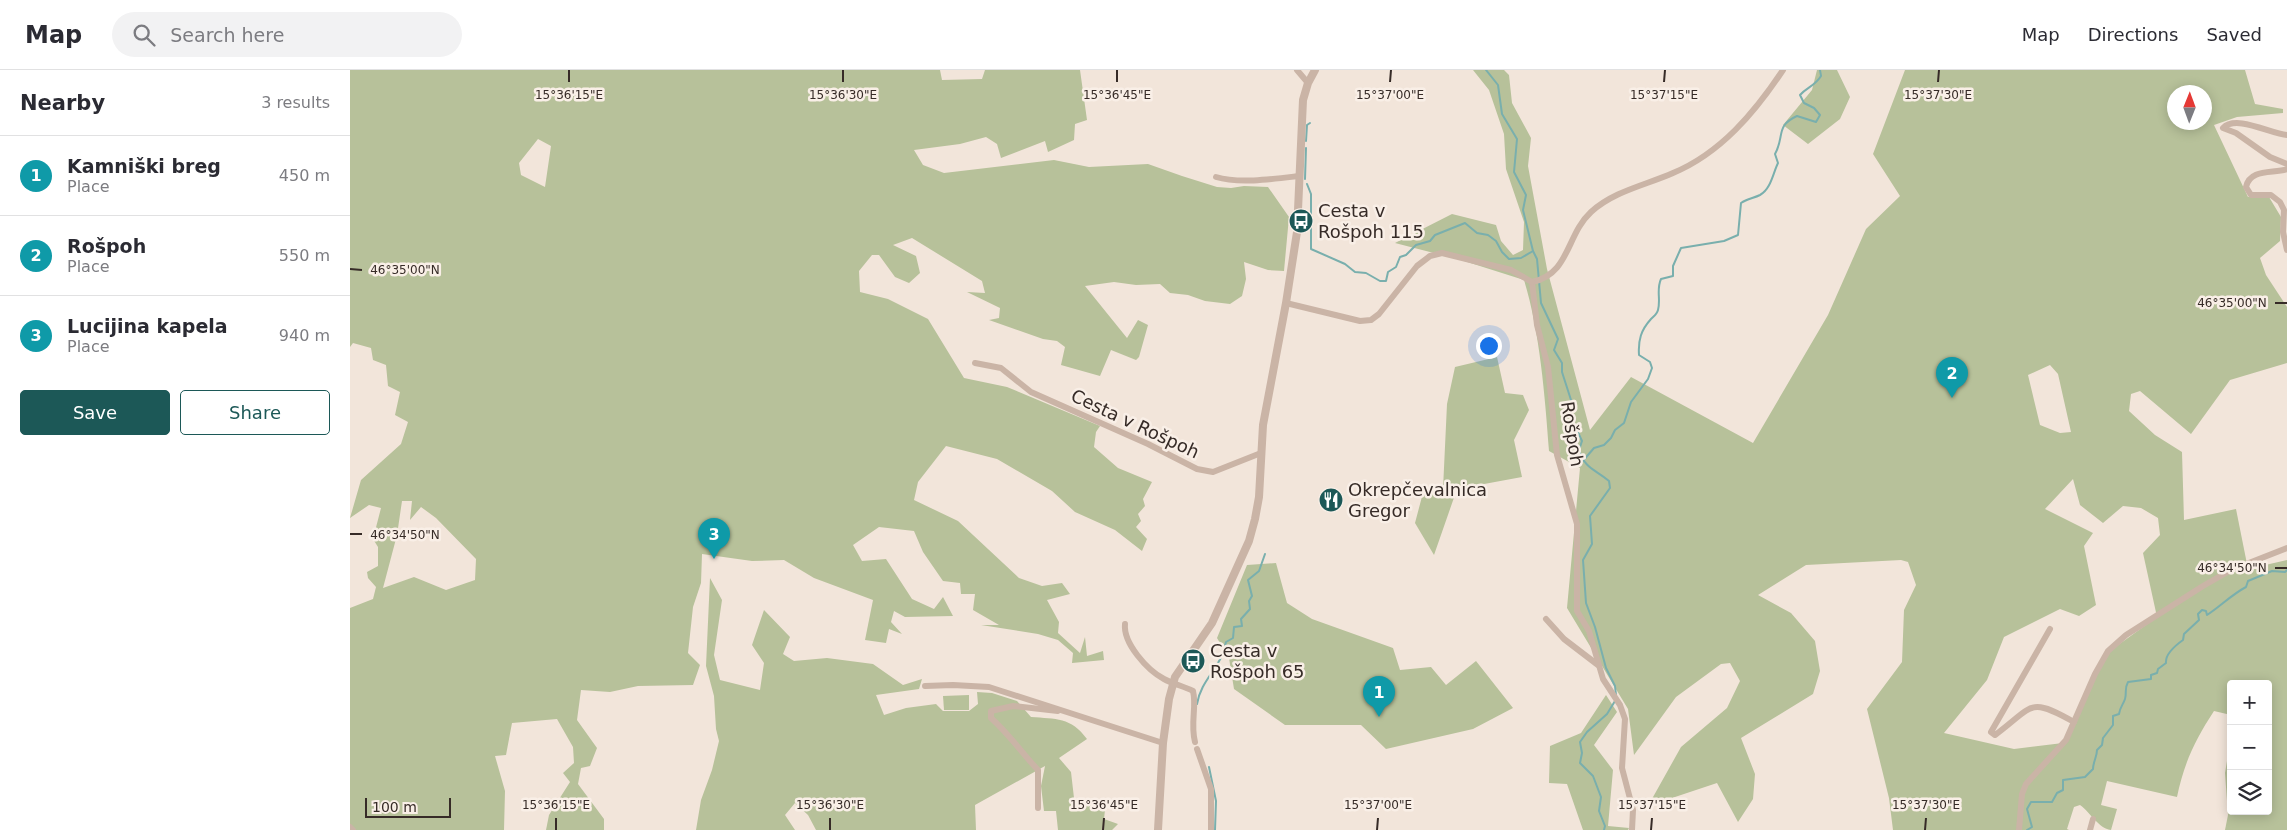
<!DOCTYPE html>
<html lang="en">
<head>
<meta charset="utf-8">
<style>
  body { margin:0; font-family:"DejaVu Sans",sans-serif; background:#f2f2f3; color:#2b2b33 }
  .controls { position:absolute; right:15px; bottom:15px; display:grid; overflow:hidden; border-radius:5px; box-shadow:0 2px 12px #0003 }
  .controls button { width:45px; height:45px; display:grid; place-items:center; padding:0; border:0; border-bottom:1px solid #e1e1e2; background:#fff; color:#2b2b33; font:25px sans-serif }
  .compass { position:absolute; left:1817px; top:15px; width:45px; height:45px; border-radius:50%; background:#fff; box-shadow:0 2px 12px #0003; rotate:1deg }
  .scale { position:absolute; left:15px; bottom:12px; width:86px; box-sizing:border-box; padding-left:5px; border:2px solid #362b27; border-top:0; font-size:14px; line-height:18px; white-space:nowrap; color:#362b27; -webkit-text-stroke:4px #f9efe7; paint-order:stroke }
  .you { position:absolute; left:1138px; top:275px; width:18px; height:18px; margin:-12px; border:4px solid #fff; border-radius:50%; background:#1a73e8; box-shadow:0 0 0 8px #1a73e833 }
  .badge { display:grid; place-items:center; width:32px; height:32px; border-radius:50%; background:#1c5857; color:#fff; font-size:16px; font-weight:700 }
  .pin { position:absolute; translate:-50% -41px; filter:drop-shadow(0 1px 2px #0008) }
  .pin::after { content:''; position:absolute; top:26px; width:18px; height:15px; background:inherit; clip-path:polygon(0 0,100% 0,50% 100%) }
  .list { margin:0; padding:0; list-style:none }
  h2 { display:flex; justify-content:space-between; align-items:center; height:65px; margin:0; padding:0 20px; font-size:21px }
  h2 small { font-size:16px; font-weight:400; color:#7c7c81 }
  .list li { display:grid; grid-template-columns:32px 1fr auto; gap:15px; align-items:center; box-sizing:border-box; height:80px; padding:0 20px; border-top:1px solid #e1e1e2 }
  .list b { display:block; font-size:19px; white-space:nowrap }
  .list p { margin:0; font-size:16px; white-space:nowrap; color:#7c7c81 }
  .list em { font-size:16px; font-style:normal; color:#7c7c81 }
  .actions { display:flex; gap:10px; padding:15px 20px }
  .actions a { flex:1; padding:11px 0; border:1px solid #1c5857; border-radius:5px; text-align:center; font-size:18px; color:#1c5857 }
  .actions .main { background:#1c5857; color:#fff }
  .icon { flex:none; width:28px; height:28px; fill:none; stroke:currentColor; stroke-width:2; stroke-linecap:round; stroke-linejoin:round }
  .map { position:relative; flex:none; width:1937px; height:760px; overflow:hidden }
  header { display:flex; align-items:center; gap:30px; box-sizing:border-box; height:70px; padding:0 25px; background:#fff; border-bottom:1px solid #e1e1e2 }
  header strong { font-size:24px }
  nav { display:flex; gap:28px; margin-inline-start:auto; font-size:18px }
  .search { width:350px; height:45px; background:#f2f2f3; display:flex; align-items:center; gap:12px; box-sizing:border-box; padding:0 18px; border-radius:28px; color:#7c7c81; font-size:19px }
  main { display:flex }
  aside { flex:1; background:#fff }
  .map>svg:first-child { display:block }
  .green { fill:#b7c19a; fill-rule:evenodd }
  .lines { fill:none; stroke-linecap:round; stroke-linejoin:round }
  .stream { stroke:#79afad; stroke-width:2 }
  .minor { stroke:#cab4a6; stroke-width:6 }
  .tertiary { stroke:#cab4a6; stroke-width:8 }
  .ticks { fill:none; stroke:#362b27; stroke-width:2 }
  .labels { text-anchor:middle; stroke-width:5; stroke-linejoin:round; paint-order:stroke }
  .poi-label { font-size:18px; fill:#362b27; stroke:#f9efe7; text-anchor:start }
  .street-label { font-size:18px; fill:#362b27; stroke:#f9efe7 }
  .ticks-label { font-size:12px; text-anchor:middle; fill:#362b27; stroke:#f9efe7; stroke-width:5; stroke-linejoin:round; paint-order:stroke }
</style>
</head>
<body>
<header>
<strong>Map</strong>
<div class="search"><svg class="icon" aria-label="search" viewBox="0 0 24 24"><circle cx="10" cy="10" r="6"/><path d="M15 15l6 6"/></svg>Search here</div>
<nav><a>Map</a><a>Directions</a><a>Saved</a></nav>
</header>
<main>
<aside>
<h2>Nearby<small>3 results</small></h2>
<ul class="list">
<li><span class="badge" style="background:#0f9aa8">1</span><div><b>Kamniški breg</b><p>Place</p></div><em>450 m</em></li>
<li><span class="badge" style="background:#0f9aa8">2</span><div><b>Rošpoh</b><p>Place</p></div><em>550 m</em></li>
<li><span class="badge" style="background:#0f9aa8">3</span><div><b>Lucijina kapela</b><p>Place</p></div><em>940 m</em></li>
</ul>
<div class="actions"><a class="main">Save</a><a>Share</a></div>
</aside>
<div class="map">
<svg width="1937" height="760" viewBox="0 0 1937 760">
  <rect width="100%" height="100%" fill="#f2e5da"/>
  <!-- green -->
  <g class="green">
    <path d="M0,0H590L592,10L632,9L635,0H730L737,50L725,54L724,70L698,82L695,71L651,88L647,74L636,67L610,74L564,80L573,95L594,103L704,90L739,97L798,94L832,106L867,117L881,118L894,116L918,117L939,147L934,201L918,200L894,192L896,209L892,226L880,234L855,231L838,225L820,223L810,214L786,215L764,212L735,216L777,268L788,250L798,255L789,287L786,290L761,280L750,306L711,295L715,277L707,271L693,269L639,250L649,248L650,238L617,222L635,223L632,211L562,168L543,175L566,186L570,203L559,213L545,207L529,185H522L509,201L510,222L538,229L578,249L614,308L657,317L750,356L746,362L744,377L768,398L802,412L793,429L795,436L788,444L791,451L786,457L797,469L792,481L765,460L725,442L702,421L647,389L596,376L568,412L564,430L608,451L669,508L692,516L712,513L720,524L697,530L709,552L708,563L730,583L735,567L737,586L753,581L754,590L722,593L723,583L708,570L688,564L631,555H649L623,540L625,524H611L610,513L593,511L573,482L564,461L529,457L503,475L512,491L536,489L562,529L584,539L593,527L603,546L555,547L544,541L541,552L552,564L539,559L536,573L515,570L523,530L464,508L434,490L402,491L352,484L351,513L343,537L338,583L350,595L343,615L288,616L260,622L231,620L227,650L247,678L240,696L231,698L228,714L254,749V760H196L199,745L220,712L213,703L224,693L223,677L207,649L162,653L156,685L145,686L155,721L154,760H0V538L23,529L26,517L18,508L17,502L28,496V477L23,469L31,438L19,435L0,448L11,410L51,374L58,352L45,345L50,322L38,316L36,295L23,290L21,278L3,273L0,277ZM188,69L201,76L195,117L171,105L169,93ZM52,431H62L60,450L71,437L86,448L126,489L125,510L96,520L64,507L33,518L47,465Z"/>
    <path d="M1123,0H1154L1159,5L1162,33L1181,68L1178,96L1197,199L1240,360L1281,307L1403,373L1478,245L1516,159L1550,126L1523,84L1555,0H1895L1905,34L1933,39V43L1887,47L1864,55L1898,127H1919L1931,147L1930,171L1910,188L1916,205L1937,237V293L1880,310L1841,364L1790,321L1781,324L1779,341L1805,365L1832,382L1834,450L1886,439L1898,499L1937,490V760H1875L1878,745L1875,703L1881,667V741H1918V614H1881V645L1864,641C1845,670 1834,693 1827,727L1757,711L1751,735L1767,739L1761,760C1748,758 1741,743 1730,735L1724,737L1717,759L1719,760H1543L1539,728L1517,639L1552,592L1554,540L1566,515L1558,492L1551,490L1456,495L1408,525L1441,543L1465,571L1470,601L1463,624L1391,668L1405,704L1403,729L1388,752L1367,713L1298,736L1331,677L1377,638L1390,611L1380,593L1371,594L1326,627L1284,685L1278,639L1217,538L1230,398L1199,381C1195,327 1190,262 1174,210L1111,190L1045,173L1102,144L1146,155L1151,171L1163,185L1173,180L1174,152L1156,99L1154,64L1139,20ZM1824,22H1854V52H1824ZM1700,295L1708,304L1721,362L1710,363L1690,355L1678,305ZM1723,409L1730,435L1753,453L1773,436L1791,438L1808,448L1810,465L1793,483L1807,547L1757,583L1713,673L1664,679L1594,663L1637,610L1654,567L1710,539L1729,546L1746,535L1734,476L1743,463L1695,439Z"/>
    <polygon points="1467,0 1487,0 1500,27 1490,49 1458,74 1433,55 1462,20"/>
    <polygon points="1147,287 1155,323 1173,325 1179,340 1164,370 1172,407 1107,419 1084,485 1065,453 1074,419 1093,419 1097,334 1105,297"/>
    <polygon points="926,493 937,533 962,549 1043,578 1050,600 1081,597 1096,615 1126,591 1163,638 1123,659 1036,679 1011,655 935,655 884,619 879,588 867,568 897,495"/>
    <path d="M360,508L372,530L364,585L370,610L410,620L414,593L402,575L414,540L440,567L433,584L444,591L477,588L523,594L553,615L572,609L569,619L526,625L534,645L556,638L586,634L593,641H619L628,634L627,622L642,623L667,631L681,647C706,649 721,647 737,669L709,688L721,702L724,728L755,740L754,749L768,754L762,760H708L706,741H694L691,716L695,696L625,735L626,760H466L458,745L445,733L435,745L445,760H346L351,730L362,700L369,671L366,659L364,626L356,596Z"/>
    <polygon points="619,625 619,640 594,640 593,626"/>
    <polygon points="1256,625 1267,642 1244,675 1263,700 1258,756 1279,758 1278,760 1233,760 1217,714 1199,713 1200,676 1231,663"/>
  </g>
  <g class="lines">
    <!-- stream -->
    <g class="stream">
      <path d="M1136,0L1148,15L1152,44L1167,69L1164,102L1176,125L1173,140L1183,181L1187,189L1191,233L1208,269L1204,280L1212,293V302L1221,330L1219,343L1232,371L1229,380C1235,399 1245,399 1259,411L1260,418L1240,446L1242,474L1233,490L1236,533L1245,557L1256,598L1265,616L1266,625"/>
      <polyline points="956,71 957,55 960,53"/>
      <polyline points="955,109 956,78"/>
      <polyline points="957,114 961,124 961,179 995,194 1005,202 1016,203 1030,211 1036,211 1038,202 1046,197 1050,187 1056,185 1066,175 1080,171 1085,165 1115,153 1127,163 1138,165 1146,171 1152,182 1159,189 1171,188 1183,181"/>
      <path d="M1232,392L1244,378L1254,375L1261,368L1265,360L1274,353L1281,332L1298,309L1302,298L1300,292L1289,285C1288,270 1291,260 1301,249C1304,246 1307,244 1308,240C1311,229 1306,220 1311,209L1323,206V196L1331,178L1374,171L1388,165L1391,133C1397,129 1404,128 1410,125C1421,119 1423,103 1428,93L1425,84C1435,66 1425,56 1447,46L1466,52L1470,45L1464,38L1454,33L1450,25C1457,17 1465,16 1471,6L1470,0"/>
      <path d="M847,634C851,609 872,597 876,572L883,568L884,557L892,556L891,549L900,539L899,531L902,526L898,510L909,501L915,484"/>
      <polyline points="859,697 866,731 865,760"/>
      <polyline points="1254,760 1255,756 1249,741 1251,727 1243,706 1230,693 1232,683 1230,672 1237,662 1257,644 1265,631"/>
      <path d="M1677,760L1682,757L1677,739L1681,732H1702L1707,723L1713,720V710L1735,707L1743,699C1743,692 1747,687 1747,680L1752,675L1753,668L1763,655V646L1769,644C1770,637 1773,635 1775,629C1777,623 1774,619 1778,612L1801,609V605L1807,603L1808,599L1816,593C1815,584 1826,575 1833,570L1834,564L1849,550L1848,544L1852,540L1856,541L1857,545C1871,536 1881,525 1896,517L1898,511L1922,501L1935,502L1937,500"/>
    </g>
    <!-- minor -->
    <g class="minor">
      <polyline points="947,0 958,13"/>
      <path d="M1937,65C1921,64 1886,44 1873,58L1886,63L1920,87L1937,94"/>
      <path d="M1937,99C1924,104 1900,98 1896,117L1901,125H1921L1930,132L1934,140L1933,162L1937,180"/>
      <path d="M866,107C889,114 924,109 949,106"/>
      <polyline points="1182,212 1187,255 1198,297 1207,385 1227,454 1227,541 1239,561 1253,609 1270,635 1275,649 1272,698 1283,740 1282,760"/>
      <path d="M1182,212C1220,204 1216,165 1241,142C1264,121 1296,115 1323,103C1371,83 1405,42 1433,0"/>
      <polyline points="936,233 1010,251 1021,250 1029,244 1067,196 1080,186 1092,183 1161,200 1182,212"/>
      <polyline points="625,293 651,298 681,322 798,374 847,399 863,402 911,383"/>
      <polyline points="1196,549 1214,569 1248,595"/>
      <path d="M775,554C773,573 797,600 814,609C823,614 833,616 843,621C847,637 840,653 845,672"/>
      <path d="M1700,559L1641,662L1645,665C1684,636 1678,626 1724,652"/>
      <polyline points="575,616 603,615 639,617 813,673"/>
      <polyline points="847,679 861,719 861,760"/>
      <path d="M688,738V700C672,683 659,664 641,648V641L663,636L708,641"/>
      <polyline points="0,757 3,760"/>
      <polyline points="1669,760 1672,724 1676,714 1716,670 1745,604 1758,581 1776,565 1853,516 1881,500 1937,478"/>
      <polyline points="1740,760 1743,749"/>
    </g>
    <!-- tertiary -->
    <polyline class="tertiary" points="808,760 813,673 819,629 825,607 862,553 899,471 905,449 909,427 913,355 936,233 947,162 953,30 958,13 965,0"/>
  </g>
  <!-- ticks -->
  <path class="ticks" d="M219,12V0M493,12V0M767,12V0M1040,12L1041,0M1314,12L1315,0M1588,12L1589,0M0,199L12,200M1925,233H1937M0,464H12M1925,498H1937M206,760V748M480,760V748M753,760L754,748M1027,760L1028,748M1301,760L1302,748M1575,760L1576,748"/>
  <!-- icons -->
  <defs>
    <symbol id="bus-disc" viewBox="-11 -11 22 22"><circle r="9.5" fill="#1c5857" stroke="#f9efe7"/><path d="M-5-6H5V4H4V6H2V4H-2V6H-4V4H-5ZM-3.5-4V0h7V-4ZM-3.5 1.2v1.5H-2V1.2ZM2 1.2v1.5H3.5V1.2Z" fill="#fff"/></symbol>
    <symbol id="restaurant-disc" viewBox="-11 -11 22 22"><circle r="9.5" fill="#1c5857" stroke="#f9efe7"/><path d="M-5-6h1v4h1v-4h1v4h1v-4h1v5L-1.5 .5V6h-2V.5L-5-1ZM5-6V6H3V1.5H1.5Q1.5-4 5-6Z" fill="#fff"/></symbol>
  </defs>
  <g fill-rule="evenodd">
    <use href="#bus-disc" x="937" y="137" width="28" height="28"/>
    <use href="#restaurant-disc" x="967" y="416" width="28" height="28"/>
    <use href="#bus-disc" x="829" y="577" width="28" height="28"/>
  </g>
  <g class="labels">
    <!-- poi labels -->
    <g class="poi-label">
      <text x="968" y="147">Cesta v<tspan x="968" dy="21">Rošpoh 115</tspan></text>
      <text x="998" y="426">Okrepčevalnica<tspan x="998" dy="21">Gregor</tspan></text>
      <text x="860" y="587">Cesta v<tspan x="860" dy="21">Rošpoh 65</tspan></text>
    </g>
    <!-- street labels -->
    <g class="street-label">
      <text transform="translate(785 354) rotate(25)" y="6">Cesta v Rošpoh</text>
      <text transform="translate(1222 364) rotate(81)" y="6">Rošpoh</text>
    </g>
  </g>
  <g class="ticks-label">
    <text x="219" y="29">15°36'15"E</text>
    <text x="493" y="29">15°36'30"E</text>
    <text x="767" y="29">15°36'45"E</text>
    <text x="1040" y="29">15°37'00"E</text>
    <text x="1314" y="29">15°37'15"E</text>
    <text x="1588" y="29">15°37'30"E</text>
    <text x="55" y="204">46°35'00"N</text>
    <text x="1882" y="237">46°35'00"N</text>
    <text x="55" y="469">46°34'50"N</text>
    <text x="1882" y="502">46°34'50"N</text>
    <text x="206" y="739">15°36'15"E</text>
    <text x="480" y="739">15°36'30"E</text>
    <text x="754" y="739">15°36'45"E</text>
    <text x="1028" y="739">15°37'00"E</text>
    <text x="1302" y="739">15°37'15"E</text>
    <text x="1576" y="739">15°37'30"E</text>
  </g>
</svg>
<div class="controls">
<button>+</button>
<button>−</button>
<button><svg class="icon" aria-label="layers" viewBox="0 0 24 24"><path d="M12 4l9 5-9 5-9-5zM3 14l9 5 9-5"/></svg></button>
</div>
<svg class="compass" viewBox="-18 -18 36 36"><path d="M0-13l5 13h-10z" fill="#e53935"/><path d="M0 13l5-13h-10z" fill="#7c7c81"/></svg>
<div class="scale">100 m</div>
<div class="you"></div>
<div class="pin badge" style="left:1029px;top:647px;background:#0f9aa8">1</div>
<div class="pin badge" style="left:1602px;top:328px;background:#0f9aa8">2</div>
<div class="pin badge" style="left:364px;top:489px;background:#0f9aa8">3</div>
</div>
</main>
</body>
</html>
